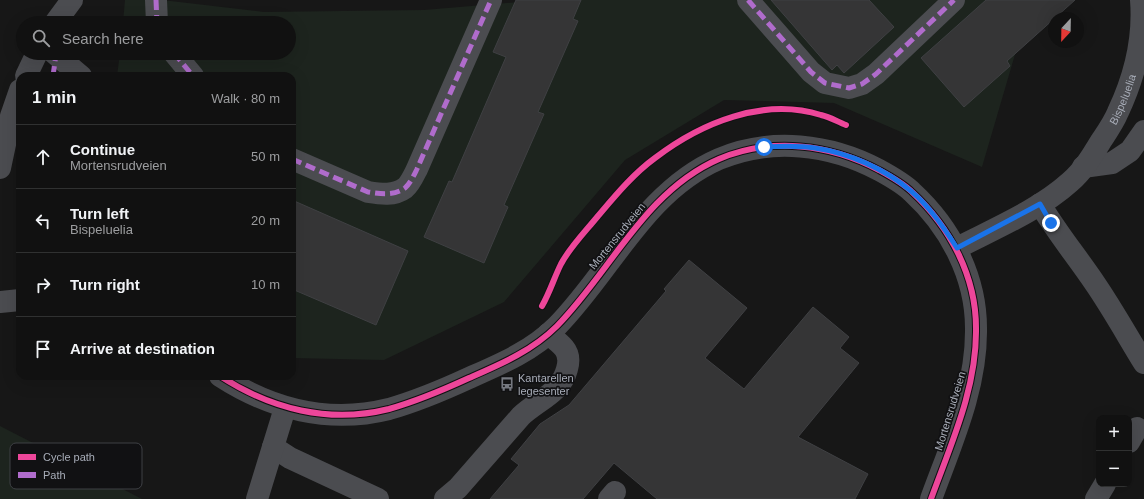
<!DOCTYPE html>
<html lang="en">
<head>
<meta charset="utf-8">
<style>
  body { margin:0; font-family:Arial,sans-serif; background:#1a1a1a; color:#f1f3f6 }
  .controls { position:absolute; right:12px; bottom:12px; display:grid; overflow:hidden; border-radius:8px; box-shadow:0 4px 16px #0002 }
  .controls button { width:36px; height:36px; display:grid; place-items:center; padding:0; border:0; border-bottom:1px solid #303131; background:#111; color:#f1f3f6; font:20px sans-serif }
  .compass { position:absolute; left:1048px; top:12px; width:36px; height:36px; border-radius:50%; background:#111; box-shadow:0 4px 16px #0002; rotate:202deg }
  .stop { position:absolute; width:12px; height:12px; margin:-9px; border:3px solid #1a73e8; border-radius:50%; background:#fff }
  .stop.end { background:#1a73e8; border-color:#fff; box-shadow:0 1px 4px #0008 }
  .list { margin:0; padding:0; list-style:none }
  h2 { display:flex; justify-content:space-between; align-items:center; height:52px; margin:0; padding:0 16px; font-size:17px }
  h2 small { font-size:13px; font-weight:400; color:#9c9d9f }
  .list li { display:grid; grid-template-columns:26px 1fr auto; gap:12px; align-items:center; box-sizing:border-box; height:64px; padding:0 16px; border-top:1px solid #303131 }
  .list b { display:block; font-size:15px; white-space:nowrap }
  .list p { margin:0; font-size:13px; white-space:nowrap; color:#9c9d9f }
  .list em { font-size:13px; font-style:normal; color:#9c9d9f }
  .icon { flex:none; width:22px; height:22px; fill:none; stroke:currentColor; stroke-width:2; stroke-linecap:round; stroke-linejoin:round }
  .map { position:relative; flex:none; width:1144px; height:499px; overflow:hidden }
  .search { position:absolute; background:#111; box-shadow:0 4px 16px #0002; left:16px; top:16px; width:280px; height:44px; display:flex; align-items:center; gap:10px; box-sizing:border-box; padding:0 14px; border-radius:22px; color:#9c9d9f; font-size:15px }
  .panel { position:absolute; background:#111; box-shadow:0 4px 16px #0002; left:16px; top:72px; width:280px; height:308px; border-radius:12px }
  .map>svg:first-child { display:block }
  .green { fill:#1d241e }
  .building { fill:#353536; stroke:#3f4043 }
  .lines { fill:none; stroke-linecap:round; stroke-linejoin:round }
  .minor { stroke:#4b4c50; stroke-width:22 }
  .quiet { stroke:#b06ccc; stroke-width:5; stroke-dasharray:10 5; stroke-linecap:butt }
  .cycleway-casing { stroke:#111113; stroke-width:8 }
  .cycleway { stroke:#ed469a; stroke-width:6 }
  .route { stroke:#1a73e8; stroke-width:5 }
  .labels { text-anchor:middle; stroke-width:3.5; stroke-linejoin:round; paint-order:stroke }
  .street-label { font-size:11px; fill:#a8adb8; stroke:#111113 }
  .poi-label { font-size:11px; fill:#a8adb8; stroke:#111113; text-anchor:start }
  .key { fill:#111113; stroke:#3e4045; stroke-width:1 }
  .key-label { font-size:11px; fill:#a8adb8 }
</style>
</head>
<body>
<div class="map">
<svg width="1144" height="499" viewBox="0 0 1144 499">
  <rect width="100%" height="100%" fill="#171717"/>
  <!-- green -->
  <g class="green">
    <polygon points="125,0 162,0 264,12 424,10 544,0 1031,0 982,167 834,103 724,100 625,160 504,302 384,360 292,358 292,76 117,76 120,53 289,53 289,23 123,23"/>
    <polygon points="0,426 142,499 0,499"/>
  </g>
  <!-- building -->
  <g class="building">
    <polygon points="516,0 581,0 573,19 578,21 538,112 544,114 504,205 508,207 484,263 424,237 449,181 452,182 506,57 493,52"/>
    <polygon points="771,0 869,0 894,27 844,73 837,65 832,70"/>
    <polygon points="986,0 1075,0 1007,61 1010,66 964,107 921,58"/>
    <polygon points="292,200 408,251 376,325 292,289"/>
    <polygon points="689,260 747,308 705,358 744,389 813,307 849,337 840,348 859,363 798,437 868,474 855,499 657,499 614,463 583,499 490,499 519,465 511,459 540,424 569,405 666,291 664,289"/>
  </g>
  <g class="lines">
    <!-- minor -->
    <g class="minor">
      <polyline points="156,0 157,23"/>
      <polyline points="748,0 811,72 825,83 849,88 862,84 876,74 954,0"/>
      <polyline points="55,23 72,0"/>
      <polyline points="54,53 81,76"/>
      <polyline points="174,53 193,76"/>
      <polyline points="26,76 37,53"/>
      <path d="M292,159L368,192C381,194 394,196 405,188C410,184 414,175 417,169L491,0"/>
      <polyline points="1083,167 1112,163 1130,151 1144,131"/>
      <polyline points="0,168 11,116 20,90"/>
      <path d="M1040,204C1057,233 1078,258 1096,285C1113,310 1128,337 1144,363"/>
      <path id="s1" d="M957,248C994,229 1039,210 1070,182C1083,171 1092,156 1101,141C1107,132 1114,122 1118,112C1134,78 1144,38 1141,0"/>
      <polyline points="0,302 20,300"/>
      <path d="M220,376C271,409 329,424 389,409C417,401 443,390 469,378C501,364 532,351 557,326C611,271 645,191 719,159C771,137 830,144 879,170C890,176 903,183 912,192C950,227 976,276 976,328C977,388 951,444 931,499"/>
      <polyline points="1129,442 1137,428"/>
      <polyline points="273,447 290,458 378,499"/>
      <polyline points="257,499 285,408"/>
      <path d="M445,499L458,488L521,416C538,400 561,393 567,369C569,362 569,354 564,348C560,343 553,338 548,334"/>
      <polyline points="609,499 615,492"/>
      <polyline points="1096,499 1105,484"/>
    </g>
    <!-- quiet -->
    <g class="quiet">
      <polyline points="156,0 157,23"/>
      <polyline points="748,0 811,72 825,83 849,88 862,84 876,74 954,0"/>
      <polyline points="174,53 193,76"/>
      <polyline points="53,76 56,54"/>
      <path d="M292,159L368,192C381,194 394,196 405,188C410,184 414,175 417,169L491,0"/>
    </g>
    <defs>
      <g id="cycleway">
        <path d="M542,306C550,292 554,278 561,264C570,247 585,232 598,216C615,196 633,174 655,158C701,123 763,97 821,115C830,117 838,122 846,125"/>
        <path d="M220,376C271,409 329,424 389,409C417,401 443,390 469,378C501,364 532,351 557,326C611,271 645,191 719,159C771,137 830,144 879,170C890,176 903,183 912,192C950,227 976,276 976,328C977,388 951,444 931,499"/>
      </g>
    </defs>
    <!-- cycleway casing -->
    <use href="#cycleway" class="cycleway-casing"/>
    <!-- cycleway -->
    <use href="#cycleway" class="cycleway"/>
  </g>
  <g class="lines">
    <!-- route -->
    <path class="route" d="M764,147C781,146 798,145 815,148C849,153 885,169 911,191C930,207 944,228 957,248L1040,204L1051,223"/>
  </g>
  <!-- icons -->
  <defs>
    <symbol id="bus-bare" viewBox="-9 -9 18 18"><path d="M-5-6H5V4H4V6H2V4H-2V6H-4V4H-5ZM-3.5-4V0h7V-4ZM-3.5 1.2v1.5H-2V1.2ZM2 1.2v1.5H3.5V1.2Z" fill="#757880" stroke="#111113" stroke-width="2.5" paint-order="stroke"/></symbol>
  </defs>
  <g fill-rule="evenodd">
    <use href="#bus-bare" x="497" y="374" width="20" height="20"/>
  </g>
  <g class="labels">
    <!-- street labels -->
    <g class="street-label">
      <text dy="4" stroke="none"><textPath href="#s1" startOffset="230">Bispeluelia</textPath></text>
      <text transform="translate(617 236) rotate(-51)" y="4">Mortensrudveien</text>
      <text transform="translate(950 411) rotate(-73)" y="4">Mortensrudveien</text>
    </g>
    <!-- poi labels -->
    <g class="poi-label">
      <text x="518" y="382">Kantarellen<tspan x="518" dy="13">legesenter</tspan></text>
    </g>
  </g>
  <!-- legend -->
  <rect x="10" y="443" width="132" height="46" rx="6" class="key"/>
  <rect x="18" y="454" width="18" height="6" fill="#ed469a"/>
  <rect x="18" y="472" width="18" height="6" fill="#b06ccc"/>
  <g class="key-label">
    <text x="43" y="461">Cycle path</text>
    <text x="43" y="479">Path</text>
  </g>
</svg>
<div class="controls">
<button>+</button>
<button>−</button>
</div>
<svg class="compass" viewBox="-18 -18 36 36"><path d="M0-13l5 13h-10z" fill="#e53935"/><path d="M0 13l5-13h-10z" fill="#9c9d9f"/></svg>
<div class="stop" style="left:764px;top:147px"></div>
<div class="stop end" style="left:1051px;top:223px"></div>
<div class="search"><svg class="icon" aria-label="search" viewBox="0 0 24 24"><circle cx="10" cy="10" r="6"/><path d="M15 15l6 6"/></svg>Search here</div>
<section class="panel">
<h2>1 min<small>Walk · 80 m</small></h2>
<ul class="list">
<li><svg class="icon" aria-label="ahead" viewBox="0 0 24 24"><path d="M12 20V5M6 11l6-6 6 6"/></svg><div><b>Continue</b><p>Mortensrudveien</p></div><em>50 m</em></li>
<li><svg class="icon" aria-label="left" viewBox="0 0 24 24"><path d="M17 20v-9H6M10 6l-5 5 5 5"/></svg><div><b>Turn left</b><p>Bispeluelia</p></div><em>20 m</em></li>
<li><svg class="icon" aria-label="right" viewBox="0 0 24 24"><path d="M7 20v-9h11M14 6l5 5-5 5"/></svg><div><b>Turn right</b></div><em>10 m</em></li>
<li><svg class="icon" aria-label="arrive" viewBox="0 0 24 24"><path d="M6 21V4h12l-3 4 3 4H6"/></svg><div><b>Arrive at destination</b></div></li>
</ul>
</section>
</div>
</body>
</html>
